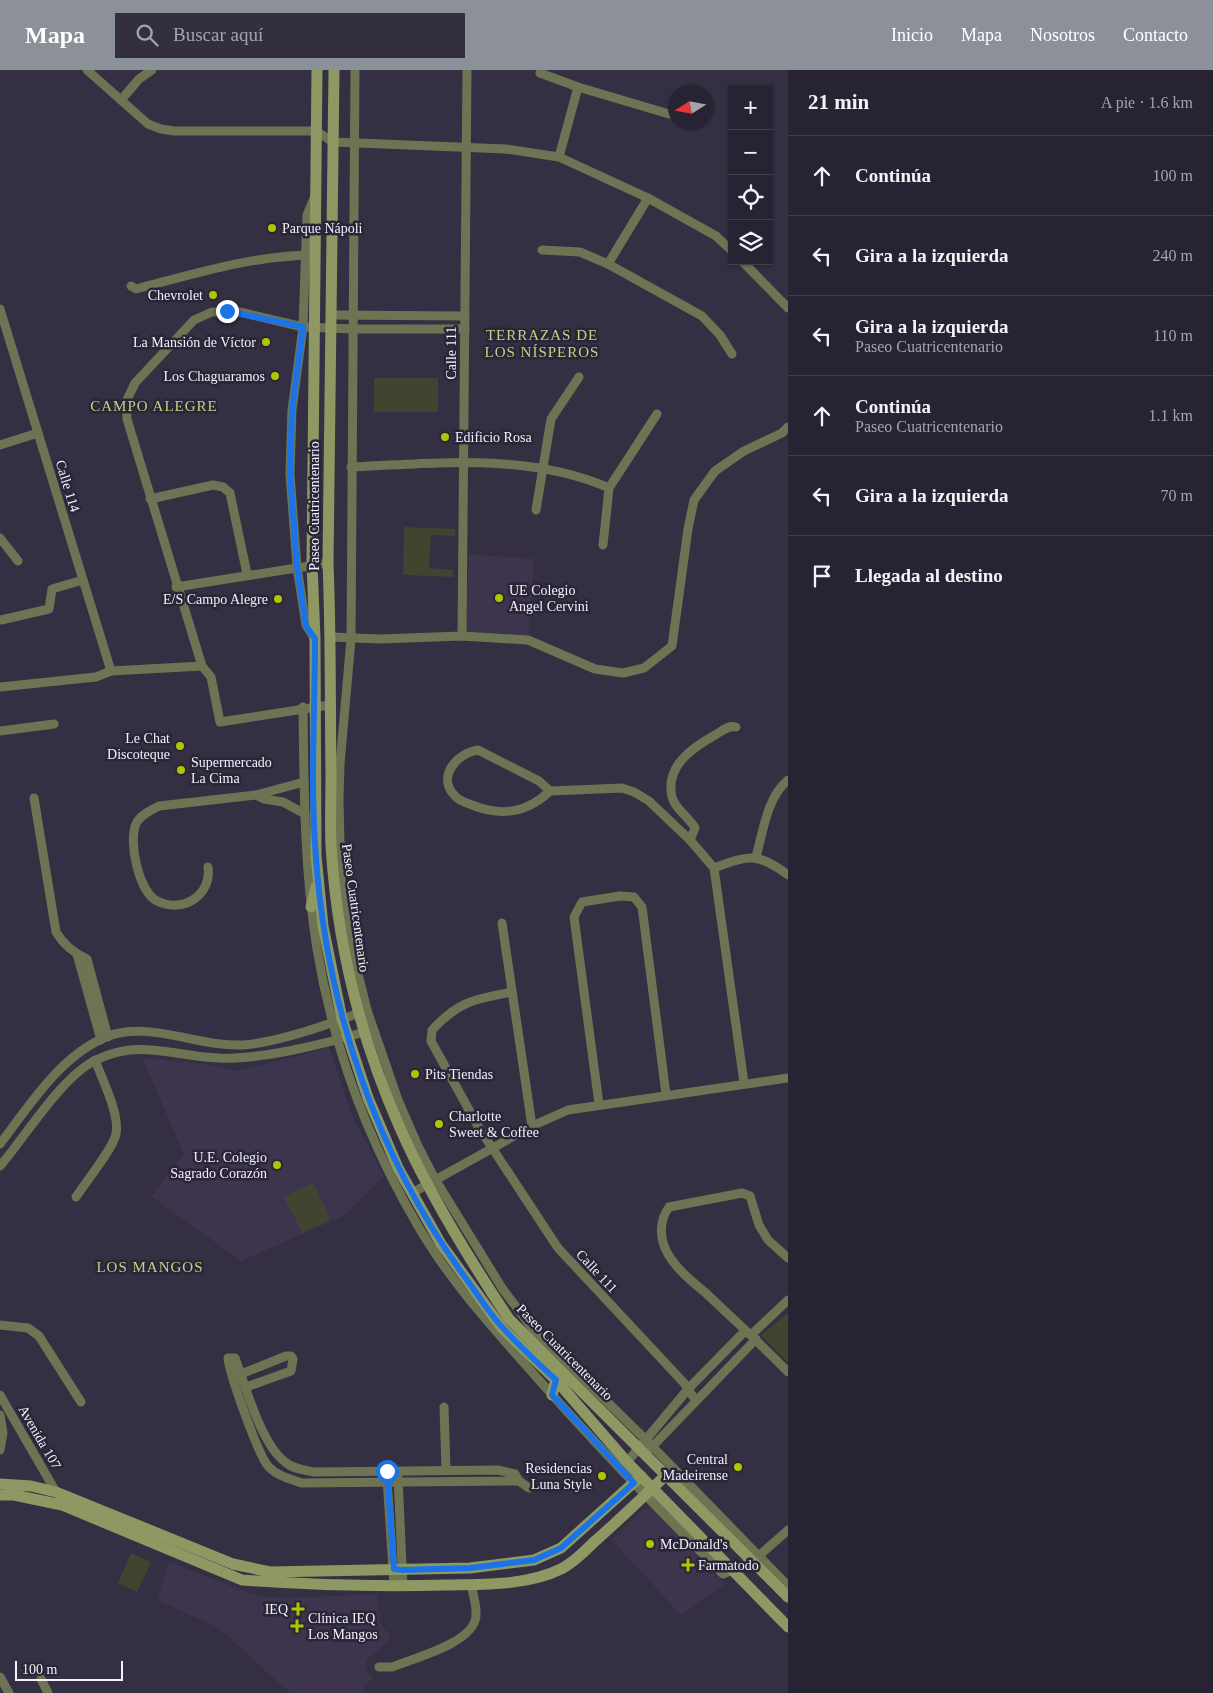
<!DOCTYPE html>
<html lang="es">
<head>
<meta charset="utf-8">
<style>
  body { margin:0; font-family:Georgia,serif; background:#332f3e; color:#f1f3f6 }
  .controls { position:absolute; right:15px; top:15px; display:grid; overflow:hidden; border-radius:0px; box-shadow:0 1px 4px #0004 }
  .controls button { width:45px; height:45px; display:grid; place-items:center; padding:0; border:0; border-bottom:1px solid #43404d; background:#272332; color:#f1f3f6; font:25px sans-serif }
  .compass { position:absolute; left:668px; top:15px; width:45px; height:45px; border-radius:50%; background:#272332; box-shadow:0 1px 4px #0004; rotate:259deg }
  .scale { position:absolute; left:15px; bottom:12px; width:108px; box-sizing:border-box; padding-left:5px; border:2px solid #f3f0fc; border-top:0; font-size:14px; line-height:18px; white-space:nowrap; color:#f3f0fc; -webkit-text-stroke:4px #2a2537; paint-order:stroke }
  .stop { position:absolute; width:15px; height:15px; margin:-11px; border:4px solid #1a73e8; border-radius:50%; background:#fff }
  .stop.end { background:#1a73e8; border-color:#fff; box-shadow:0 1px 5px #0008 }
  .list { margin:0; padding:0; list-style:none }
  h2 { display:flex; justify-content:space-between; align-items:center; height:65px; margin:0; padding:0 20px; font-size:21px }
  h2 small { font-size:16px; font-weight:400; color:#a4a4ac }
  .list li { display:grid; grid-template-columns:32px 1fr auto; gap:15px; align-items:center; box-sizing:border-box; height:80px; padding:0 20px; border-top:1px solid #43404d }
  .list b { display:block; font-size:19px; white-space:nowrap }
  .list p { margin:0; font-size:16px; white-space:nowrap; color:#a4a4ac }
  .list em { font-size:16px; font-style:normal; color:#a4a4ac }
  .icon { flex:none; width:28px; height:28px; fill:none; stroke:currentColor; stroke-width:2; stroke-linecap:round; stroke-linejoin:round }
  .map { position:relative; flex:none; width:788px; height:1623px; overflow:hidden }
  header { display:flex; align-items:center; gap:30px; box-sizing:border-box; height:70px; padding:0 25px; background:#8c9099; color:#fff }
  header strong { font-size:24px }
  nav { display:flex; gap:28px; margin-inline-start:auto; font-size:18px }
  .search { width:350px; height:45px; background:#332f3e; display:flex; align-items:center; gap:12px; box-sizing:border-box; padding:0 18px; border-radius:0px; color:#a4a4ac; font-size:19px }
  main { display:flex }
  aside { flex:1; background:#272332 }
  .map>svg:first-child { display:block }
  .built { fill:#3d354e }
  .green { fill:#414530 }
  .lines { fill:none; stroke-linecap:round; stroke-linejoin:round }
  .street { stroke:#6d7453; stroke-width:9 }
  .secondary { stroke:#8e9863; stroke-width:11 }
  .route { stroke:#1a73e8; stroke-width:6 }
  .poi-dot { fill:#b0c500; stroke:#2a2537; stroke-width:2 }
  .labels { text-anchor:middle; stroke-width:5; stroke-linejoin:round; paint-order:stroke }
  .poi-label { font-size:14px; fill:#f3f0fc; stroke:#2a2537; text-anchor:start }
  .street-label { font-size:14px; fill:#f3f0fc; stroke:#2a2537 }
  .neighbourhood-label { font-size:15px; letter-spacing:1px; fill:#c3d185; stroke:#2a2537 }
</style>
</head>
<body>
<header>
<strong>Mapa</strong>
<div class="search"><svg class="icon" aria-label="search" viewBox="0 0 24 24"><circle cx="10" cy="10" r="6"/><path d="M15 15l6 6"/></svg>Buscar aquí</div>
<nav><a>Inicio</a><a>Mapa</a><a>Nosotros</a><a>Contacto</a></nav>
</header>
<main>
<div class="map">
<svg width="788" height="1623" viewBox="0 0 788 1623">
  <rect width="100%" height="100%" fill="#342f42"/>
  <!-- built -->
  <g class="built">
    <polygon points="469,484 534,489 528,572 464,567"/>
    <polygon points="329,978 352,1046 384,1106 344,1146 241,1191 151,1126 184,1084 142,988 204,994 237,1001"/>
    <polygon points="649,1438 653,1439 725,1514 681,1545 612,1470 641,1441"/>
    <polygon points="169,1492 257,1526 288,1528 377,1524 380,1553 391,1567 373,1585 366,1590 366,1600 373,1608 359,1623 290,1623 219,1558 157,1530"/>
  </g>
  <!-- green -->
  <g class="green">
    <rect x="374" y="308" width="64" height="34"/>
    <polygon points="404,457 455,459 455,466 431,465 429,498 453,500 453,507 403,505"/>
    <polygon points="313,1113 331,1149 302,1163 294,1145 308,1138 293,1145 284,1127"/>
    <polygon points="788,1243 788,1293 761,1265"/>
    <polygon points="131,1483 151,1492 137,1522 118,1513"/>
  </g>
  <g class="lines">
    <!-- street -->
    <g class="street">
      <polyline points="87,0 148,54 161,59 174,61 316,61 333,72 506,79 559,87 648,128 716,166 732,181"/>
      <polyline points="355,0 351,569 340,694 339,731 341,815 349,867 367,940 398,1030 418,1076 435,1109 502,1218 532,1258 645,1369 788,1516"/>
      <polyline points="540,3 578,17 669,44"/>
      <polyline points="121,30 139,9 152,0"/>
      <polyline points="559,87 578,17"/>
      <polyline points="315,126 307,145 303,257 292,340 290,404 297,497 306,555 315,569"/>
      <polyline points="648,128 608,194 702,246 720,265 732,284"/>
      <polyline points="542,180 580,182 608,194"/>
      <polyline points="742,191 788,238"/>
      <path d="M131,216L136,219C194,204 251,186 312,185"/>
      <polyline points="0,239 111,601"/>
      <polyline points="331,245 465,246"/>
      <polyline points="0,375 38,363"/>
      <path d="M351,397C436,393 529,383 609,418"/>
      <polyline points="150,429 213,415 223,417 230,423 247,504"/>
      <polyline points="536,440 551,349 579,307"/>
      <polyline points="0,468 18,491"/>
      <polyline points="603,475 609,418 657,344"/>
      <polyline points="176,517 328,493"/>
      <polyline points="1,550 49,539 52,519 83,510"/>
      <polyline points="462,566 467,0"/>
      <polyline points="331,567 380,569 462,566 528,570 595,599 623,603 644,598 672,576 688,459 694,430 715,401 744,381 782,363 788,357"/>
      <polyline points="202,596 211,607 220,652 330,635"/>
      <polyline points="0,617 96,607 111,601 202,596 127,349 126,332 135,313 194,250 212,242 240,242 303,257 354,259 465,259"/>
      <path d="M303,637C304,718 304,799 317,879C333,976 368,1071 418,1156C451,1213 496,1261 539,1310C598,1377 660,1441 723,1504L753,1491L788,1460"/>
      <polyline points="0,661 54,654"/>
      <path d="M478,680L539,711L550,721C527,743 502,747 472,735C467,733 459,731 455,726C436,707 457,683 478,680Z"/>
      <polyline points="550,721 622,718 634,722 649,731 690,770 714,798 744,1013"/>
      <polyline points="256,725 264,729 283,732 305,744"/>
      <path d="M34,728L56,862C63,874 74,883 87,889L108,967"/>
      <path d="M690,770L695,758C689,747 675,739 672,727C665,696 692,678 715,665C722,661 728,655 736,657"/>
      <path d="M756,787C763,762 767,727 788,710"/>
      <path d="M208,797C212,825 183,844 157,831C139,822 128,772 136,754C139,746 151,740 159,736L256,725L304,712"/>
      <path d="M714,798C749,785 757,782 788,805"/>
      <polyline points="502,853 532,1056"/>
      <polyline points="77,884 101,970"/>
      <path d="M512,922C475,929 459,931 432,960L431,971L479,1058L558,1178L684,1313L696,1331"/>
      <polyline points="599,1034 574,847 582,832 620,826 634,827 642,837 666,1024"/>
      <path d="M0,1074C29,1036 60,986 106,967C149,950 198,977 242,975C276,973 327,955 359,943"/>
      <path d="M0,1096C26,1066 61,1007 96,990C140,968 175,987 219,988C259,990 325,974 364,962"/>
      <polyline points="412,1123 532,1056 568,1040 788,1008"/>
      <path d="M76,1127C85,1113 113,1079 116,1064C120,1044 102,1009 95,990"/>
      <path d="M788,1188L768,1170L759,1155L750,1126L742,1123L669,1137C659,1151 659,1169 668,1184C677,1200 694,1213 708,1225C735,1251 762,1275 788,1302"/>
      <polyline points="0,1255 28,1258 39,1266 81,1332"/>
      <polyline points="751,1265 788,1230"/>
      <polyline points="241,1304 286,1286 291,1286 293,1289 291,1301 246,1317"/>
      <polyline points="0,1325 56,1422"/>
      <polyline points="444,1337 446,1400"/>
      <polyline points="0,1345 3,1363 0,1380"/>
      <polyline points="649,1380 756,1269"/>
      <polyline points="627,1392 689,1318 745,1261"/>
      <polyline points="398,1407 403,1516"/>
      <polyline points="387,1408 394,1516"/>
      <path d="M519,1411L302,1413C290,1409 277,1406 268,1396C258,1384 229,1303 228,1288H235C246,1317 261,1374 285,1392C293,1399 304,1400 314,1402L498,1400L515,1404L519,1411L529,1418"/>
      <path d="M379,1597H392C414,1588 474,1573 476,1546C477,1536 473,1524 471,1515"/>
      <polyline points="0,1607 9,1623"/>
      <polyline points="41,1609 48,1623"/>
    </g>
    <!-- secondary -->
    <g class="secondary">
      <polyline points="317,0 312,494 315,569 316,786 323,856 342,949 368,1028 398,1098 441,1174 502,1258 556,1310 627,1392 788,1557"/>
      <path d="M334,0L328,493C331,563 330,634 331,704C331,728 330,752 331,776C337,873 361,970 400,1058C429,1124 469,1189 509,1249L788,1527"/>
      <polyline points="311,837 316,817"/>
      <polyline points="552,1325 556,1310"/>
      <polyline points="0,1414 31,1416 56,1422 233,1494 270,1502 470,1498 534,1490 561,1478 641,1406"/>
      <path d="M0,1425H14L62,1435L242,1510C310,1515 378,1517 446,1515C484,1514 526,1516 561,1499C573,1493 584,1482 593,1473C618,1451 642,1428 665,1406"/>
    </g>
  </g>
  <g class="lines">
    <!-- route -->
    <path class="route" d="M227,241L303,257L292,340L290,404L297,497L306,556L315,569C315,642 310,716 316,788C327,940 377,1087 467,1210C479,1226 490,1245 504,1259C520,1277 538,1293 556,1310L552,1325L634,1413L561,1478L534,1490L470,1498L403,1500L394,1499L387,1401"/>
  </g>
  <!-- markers -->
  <g class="poi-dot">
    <circle cx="272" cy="158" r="5"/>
    <circle cx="213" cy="225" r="5"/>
    <circle cx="266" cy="272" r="5"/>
    <circle cx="275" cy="306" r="5"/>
    <circle cx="445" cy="367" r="5"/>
    <circle cx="499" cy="528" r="5"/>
    <circle cx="278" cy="529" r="5"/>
    <circle cx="180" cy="676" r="5"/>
    <circle cx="181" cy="700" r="5"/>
    <circle cx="415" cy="1004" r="5"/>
    <circle cx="439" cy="1054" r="5"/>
    <circle cx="277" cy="1095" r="5"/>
    <circle cx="738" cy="1397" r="5"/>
    <circle cx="602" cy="1406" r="5"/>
    <circle cx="650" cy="1474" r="5"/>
    <path d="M685.5 1487.5h5v5h5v5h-5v5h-5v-5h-5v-5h5z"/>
    <path d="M295.5 1531.5h5v5h5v5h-5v5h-5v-5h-5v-5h5z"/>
    <path d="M294.5 1548.5h5v5h5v5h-5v5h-5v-5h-5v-5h5z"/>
  </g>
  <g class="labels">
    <!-- poi labels -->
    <g class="poi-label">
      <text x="282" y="163">Parque Nápoli</text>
      <text x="203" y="230" text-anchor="end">Chevrolet</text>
      <text x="256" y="277" text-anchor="end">La Mansión de Víctor</text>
      <text x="265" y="311" text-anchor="end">Los Chaguaramos</text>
      <text x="455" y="372">Edificio Rosa</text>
      <text x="509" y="525">UE Colegio<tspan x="509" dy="16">Angel Cervini</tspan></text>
      <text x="268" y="534" text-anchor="end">E/S Campo Alegre</text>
      <text x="170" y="673" text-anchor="end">Le Chat<tspan x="170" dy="16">Discoteque</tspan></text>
      <text x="191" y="697">Supermercado<tspan x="191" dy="16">La Cima</tspan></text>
      <text x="425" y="1009">Pits Tiendas</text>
      <text x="449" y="1051">Charlotte<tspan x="449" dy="16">Sweet &amp; Coffee</tspan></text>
      <text x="267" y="1092" text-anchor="end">U.E. Colegio<tspan x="267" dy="16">Sagrado Corazón</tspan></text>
      <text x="728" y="1394" text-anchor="end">Central<tspan x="728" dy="16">Madeirense</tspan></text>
      <text x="592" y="1403" text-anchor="end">Residencias<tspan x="592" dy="16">Luna Style</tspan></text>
      <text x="660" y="1479">McDonald's</text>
      <text x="698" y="1500">Farmatodo</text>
      <text x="288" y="1544" text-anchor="end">IEQ</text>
      <text x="308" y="1553">Clínica IEQ<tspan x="308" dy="16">Los Mangos</tspan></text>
    </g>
    <!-- street labels -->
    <g class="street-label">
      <text transform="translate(451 283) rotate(-90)" y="5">Calle 111</text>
      <text transform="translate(68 416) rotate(73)" y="5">Calle 114</text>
      <text transform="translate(314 436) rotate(-90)" y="5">Paseo Cuatricentenario</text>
      <text transform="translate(356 838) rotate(82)" y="5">Paseo Cuatricentenario</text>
      <text transform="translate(597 1201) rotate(47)" y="5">Calle 111</text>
      <text transform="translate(565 1282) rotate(45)" y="5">Paseo Cuatricentenario</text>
      <text transform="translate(40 1367) rotate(60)" y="5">Avenida 107</text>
    </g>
    <!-- neighbourhood labels -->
    <g class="neighbourhood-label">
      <text x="542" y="270">TERRAZAS DE<tspan x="542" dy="17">LOS NÍSPEROS</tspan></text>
      <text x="154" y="341">CAMPO ALEGRE</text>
      <text x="150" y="1202">LOS MANGOS</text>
    </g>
  </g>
</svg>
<div class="controls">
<button>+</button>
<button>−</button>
<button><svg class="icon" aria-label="locate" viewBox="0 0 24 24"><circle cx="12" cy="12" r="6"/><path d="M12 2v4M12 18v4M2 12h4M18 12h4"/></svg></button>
<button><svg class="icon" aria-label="layers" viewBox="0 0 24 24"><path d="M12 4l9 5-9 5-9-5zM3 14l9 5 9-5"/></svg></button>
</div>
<svg class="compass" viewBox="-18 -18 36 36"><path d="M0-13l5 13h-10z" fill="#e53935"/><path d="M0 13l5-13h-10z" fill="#a4a4ac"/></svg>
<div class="scale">100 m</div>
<div class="stop" style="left:387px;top:1401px"></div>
<div class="stop end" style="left:227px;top:241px"></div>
</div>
<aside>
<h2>21 min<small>A pie · 1.6 km</small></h2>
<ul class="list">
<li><svg class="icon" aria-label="ahead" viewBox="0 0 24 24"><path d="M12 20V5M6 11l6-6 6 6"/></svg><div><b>Continúa</b></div><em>100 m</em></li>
<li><svg class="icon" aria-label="left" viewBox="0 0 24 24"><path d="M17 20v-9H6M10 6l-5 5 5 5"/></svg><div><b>Gira a la izquierda</b></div><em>240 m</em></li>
<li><svg class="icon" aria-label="left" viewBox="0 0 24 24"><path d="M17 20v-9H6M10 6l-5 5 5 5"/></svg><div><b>Gira a la izquierda</b><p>Paseo Cuatricentenario</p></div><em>110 m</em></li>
<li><svg class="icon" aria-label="ahead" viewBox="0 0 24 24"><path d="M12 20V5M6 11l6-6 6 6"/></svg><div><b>Continúa</b><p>Paseo Cuatricentenario</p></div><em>1.1 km</em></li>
<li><svg class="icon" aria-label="left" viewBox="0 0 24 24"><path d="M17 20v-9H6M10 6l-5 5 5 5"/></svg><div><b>Gira a la izquierda</b></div><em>70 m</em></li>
<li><svg class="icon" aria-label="arrive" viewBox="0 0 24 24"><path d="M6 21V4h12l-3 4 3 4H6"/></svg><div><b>Llegada al destino</b></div></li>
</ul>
</aside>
</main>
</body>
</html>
